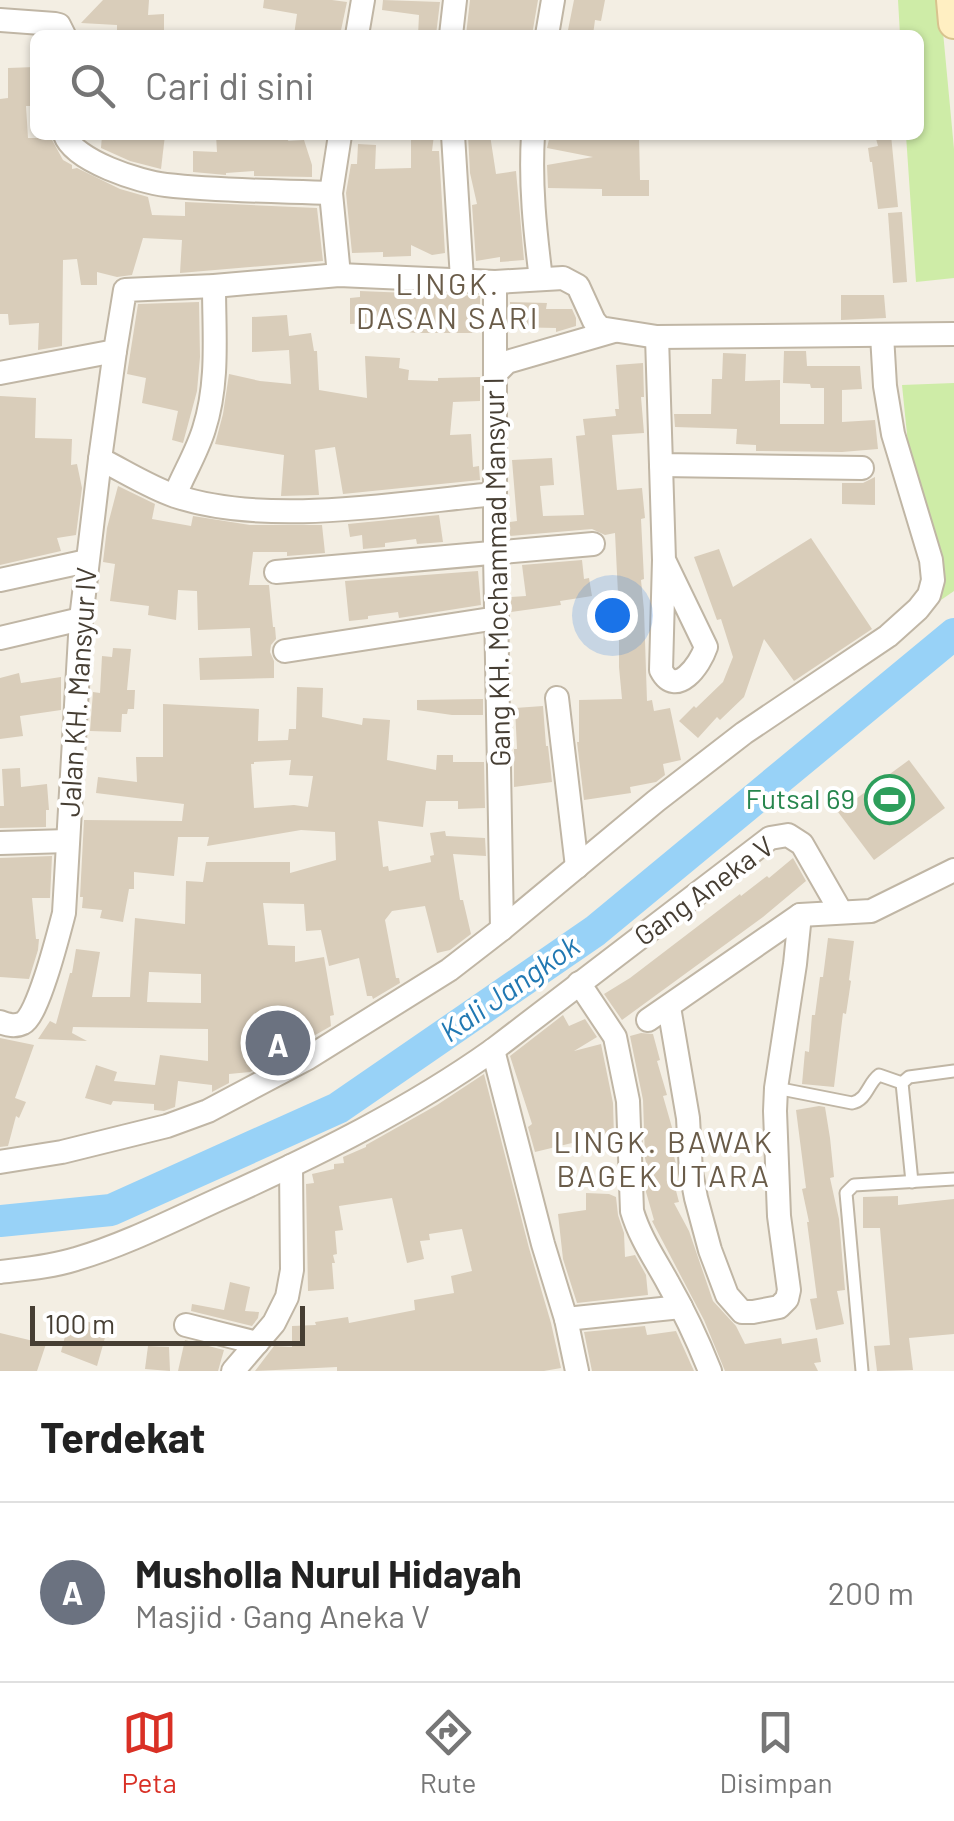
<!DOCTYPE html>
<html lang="id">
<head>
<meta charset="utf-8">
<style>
  body { margin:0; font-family:Barlow,sans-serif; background:#f6f6f6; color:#222 }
  .scale { position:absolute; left:30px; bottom:25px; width:275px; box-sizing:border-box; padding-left:10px; border:5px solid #463e33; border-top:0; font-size:28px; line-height:35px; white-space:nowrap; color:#463e33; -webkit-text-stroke:8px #fff; paint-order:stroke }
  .you { position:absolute; left:612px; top:615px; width:35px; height:35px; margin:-25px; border:8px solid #fff; border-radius:50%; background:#1a73e8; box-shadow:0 0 0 15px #1a73e833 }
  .badge { display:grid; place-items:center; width:65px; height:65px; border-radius:50%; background:#d93025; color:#fff; font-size:32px; font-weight:700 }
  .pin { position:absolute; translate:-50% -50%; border:5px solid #fff; box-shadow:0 2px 10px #0006 }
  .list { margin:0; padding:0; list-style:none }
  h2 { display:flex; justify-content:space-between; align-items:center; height:130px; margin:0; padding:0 40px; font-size:42px }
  h2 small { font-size:32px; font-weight:400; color:#767676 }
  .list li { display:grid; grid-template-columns:65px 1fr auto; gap:30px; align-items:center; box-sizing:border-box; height:180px; padding:0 40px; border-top:2px solid #e0e0e0 }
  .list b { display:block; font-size:38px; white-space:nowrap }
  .list p { margin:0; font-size:32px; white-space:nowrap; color:#767676 }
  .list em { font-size:32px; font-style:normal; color:#767676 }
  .icon { flex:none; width:55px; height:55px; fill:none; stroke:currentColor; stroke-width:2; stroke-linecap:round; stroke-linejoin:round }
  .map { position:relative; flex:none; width:954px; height:1371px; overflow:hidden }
  .search { position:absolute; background:#fff; box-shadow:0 2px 8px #0004; left:30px; right:30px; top:30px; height:110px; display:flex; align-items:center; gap:25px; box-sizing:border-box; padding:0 35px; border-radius:15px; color:#767676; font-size:38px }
  .sheet { height:310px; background:#fff }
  nav { display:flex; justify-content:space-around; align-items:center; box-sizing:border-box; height:140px; border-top:2px solid #e0e0e0; background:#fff; font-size:28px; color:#767676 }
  nav a { display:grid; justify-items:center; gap:5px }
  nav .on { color:#d93025 }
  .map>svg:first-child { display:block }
  .green { fill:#ceeca7 }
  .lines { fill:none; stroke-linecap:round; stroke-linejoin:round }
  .river { stroke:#98d2f7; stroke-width:32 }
  .building { fill:#d9cdba; fill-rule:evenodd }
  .service-casing { stroke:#c0b6a5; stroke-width:15 }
  .minor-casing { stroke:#c0b6a5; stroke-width:26 }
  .secondary-casing { stroke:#d8c38e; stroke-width:34 }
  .service { stroke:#fff; stroke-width:11 }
  .minor { stroke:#fff; stroke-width:22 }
  .secondary { stroke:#ffefc2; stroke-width:30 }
  .labels { text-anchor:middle; stroke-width:8; stroke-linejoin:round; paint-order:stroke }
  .street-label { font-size:28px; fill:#463e33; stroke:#fff }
  .leisure-label { font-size:28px; fill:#27864d; stroke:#fff; text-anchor:end }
  .neighbourhood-label { font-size:30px; letter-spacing:2.5px; fill:#6a5c49; stroke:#fff }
  .water-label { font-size:30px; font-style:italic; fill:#2178b2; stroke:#fff }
</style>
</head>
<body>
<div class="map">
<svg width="954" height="1371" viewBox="0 0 954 1371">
  <rect width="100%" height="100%" fill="#f3eee3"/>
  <!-- green -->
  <g class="green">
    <polygon points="898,0 940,0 954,149 954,278 916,282 906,135 919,135 919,35 900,35"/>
    <polygon points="954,383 954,591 925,611 902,385"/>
  </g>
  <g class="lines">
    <!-- river -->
    <polyline class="river" points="0,1221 111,1210 338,1108 595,931 954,634"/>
  </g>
  <!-- building -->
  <g class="building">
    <polygon points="103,0 149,0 148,15 164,14 164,35 117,35 117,25 81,23"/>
    <polygon points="264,0 332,0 347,2 340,35 294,35 297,14 263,8"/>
    <polygon points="383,0 440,2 436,35 418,35 419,15 382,10"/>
    <polygon points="470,0 538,0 532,35 508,32 508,35 466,35"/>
    <polygon points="574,0 605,0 601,21 595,20 593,35 567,35"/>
    <polygon points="35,67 35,106 26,106 28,138 51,138 63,160 72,165 72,169 77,168 120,189 148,197 152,215 185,216 185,202 317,208 323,261 180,273 182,240 143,238 132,275 117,277 97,272 97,285 81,285 77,259 63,260 62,346 38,350 39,323 9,325 8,314 0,314 0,99 8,98 8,68"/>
    <polygon points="102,135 165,135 161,169 130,161 101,148"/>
    <polygon points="216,135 290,135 288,141 304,140 312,165 312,177 254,176 254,171 226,173 226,175 193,172 193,151 217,152"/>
    <polygon points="411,135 434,135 432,151 439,151 445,253 432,255 411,245 411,256 383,257 383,252 352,253 346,193 351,164 357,164 358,144 376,145 375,169 411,168"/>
    <polygon points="468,135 490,135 496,174 516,171 524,260 500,262 500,257 476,261 472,205 477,204 470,173"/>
    <polygon points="550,135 639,135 640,180 649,180 649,196 602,196 602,189 548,188 547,165 593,157 547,148"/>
    <polygon points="875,135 891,135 898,207 878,209 872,162 870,162 868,148 878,146"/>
    <polygon points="902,212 907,282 893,283 888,213"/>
    <polygon points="360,291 480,296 480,333 416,333 374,328 373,323 350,324 350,298 360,297"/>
    <polygon points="841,295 884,295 886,318 841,320"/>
    <polygon points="199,302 200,357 197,391 183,443 172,440 178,411 142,403 146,378 127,374 138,304"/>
    <polygon points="510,302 547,303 546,309 572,309 576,318 576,326 556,332 556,328 510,327"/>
    <polygon points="287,315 289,336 311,333 314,351 317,351 319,390 367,398 365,356 400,358 399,368 409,370 408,380 438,381 438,378 480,377 480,401 453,402 450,435 471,434 473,467 479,466 480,480 343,494 335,447 315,450 319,495 281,496 284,455 215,444 223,414 229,374 260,381 291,384 289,350 252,352 252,317"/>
    <polygon points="784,351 806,351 807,366 860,366 862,389 842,390 842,422 875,420 878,449 842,452 756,451 756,445 736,444 737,429 675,427 674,414 711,414 712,379 722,379 723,353 746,354 745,381 780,380 780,424 824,424 824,388 811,388 810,384 783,383"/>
    <polygon points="643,363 644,397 641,397 644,433 612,435 617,490 642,488 645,518 641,519 644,579 641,580 644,610 647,701 652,700 654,711 670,708 681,760 663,764 665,775 656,782 630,787 631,793 584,800 577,742 579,742 579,700 622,699 619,667 619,614 615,533 605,535 592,529 510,536 510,522 517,521 512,460 552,458 554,485 540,486 543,516 584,515 576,436 585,435 583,419 616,416 615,409 619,409 616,365"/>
    <polygon points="0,396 36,398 35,438 72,439 71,465 77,464 82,488 76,535 57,538 61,551 0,565"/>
    <polygon points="875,477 875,505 842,504 842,483 863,483"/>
    <polygon points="118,486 155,504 152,519 191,526 193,516 250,525 322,525 325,553 287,556 287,552 253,552 249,585 269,585 273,627 275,627 276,639 271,645 270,652 274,661 274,678 200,680 199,658 252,656 250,628 198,630 197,591 178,590 176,620 148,615 149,606 110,601 115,564 103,562 107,528"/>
    <polygon points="439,515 443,542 417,544 416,539 385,543 385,547 363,549 362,535 350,537 348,524"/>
    <polygon points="811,538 872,629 794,681 764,639 744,697 720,720 717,717 698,738 679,721 694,706 696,708 723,682 733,657 721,619 717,620 694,557 719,549 733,587"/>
    <polygon points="582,560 584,579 589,578 592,596 560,601 561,605 511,612 511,597 526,596 522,565"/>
    <polygon points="478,571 481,605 399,618 398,612 368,616 368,619 349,621 345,581"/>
    <polygon points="113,648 131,649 127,690 135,690 134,709 128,709 127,714 122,714 121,732 90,731 93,692 100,693 102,656 112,657"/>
    <polygon points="19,673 21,683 61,677 61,710 20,716 23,736 0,739 0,678"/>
    <path d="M297,687L323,688L322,717L362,725L363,718L390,720L387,760L436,770L437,755H453V762H484L485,808L458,809V801H426L423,827L378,821L383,867L388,866L389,871L431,862L430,856L434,855L430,833L445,831L446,836L485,838L486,856L453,854L460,900H463L471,934L450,950L437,953L425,906L392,911L385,920L396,978H399L400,983L373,999L372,996H367L359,958L329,966L321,930L306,931L304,904L263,903L268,945L295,946V962L324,957L334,1015L330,1016L331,1026L275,1058L255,1061L256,1069L250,1072L229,1074V1083L212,1092V1085L178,1081L175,1107L164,1111L154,1110V1104L113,1101L111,1105L85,1098L96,1065L117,1072L114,1081L155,1085L160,1055L208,1061V1029L73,1027L72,1033L87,1041L38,1039L50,1021L56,1024L70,973H72L76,949L100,952L92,997H130L135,918L185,924L186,881L203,882L206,862H290V873L336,860L335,832L301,830L207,846L209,837H178L174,876L134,872V889H129L123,922L100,918L102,910L82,908L83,897H80L84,820L182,821L184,804L96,793L98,777L137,782L136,757H163V704L259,709L258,741L288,740L289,729H296ZM291,760L289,775L313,776L308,807L294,805L254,808L251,764H254V762ZM149,972L201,974V1003L147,1002Z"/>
    <polygon points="483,699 483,715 452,715 417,710 417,700"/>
    <polygon points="543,706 546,746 548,746 552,782 514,787 514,749 517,749 515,708"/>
    <polygon points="909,760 945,808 874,860 838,812"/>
    <polygon points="20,768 21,787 47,784 49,810 46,810 46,827 0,828 0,806 4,806 2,769"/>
    <polygon points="52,856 50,898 32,898 36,939 39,939 38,950 29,979 0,977 0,858"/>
    <polygon points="793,858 806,881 763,917 622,1020 604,994 630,978 740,894 741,896 767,876 769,878"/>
    <polygon points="828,938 854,941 849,980 851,981 846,1014 843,1013 834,1087 802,1084 805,1051 809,1052 812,1015 815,1015 820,977 823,977"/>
    <polygon points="563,1015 569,1026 585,1019 597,1037 574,1051 601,1044 613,1103 614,1137 606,1140 603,1132 572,1141 572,1143 535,1152 528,1127 532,1124 510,1056"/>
    <polygon points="641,1033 653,1034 660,1060 657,1061 667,1095 663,1096 673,1131 668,1132 676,1164 676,1166 670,1168 679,1202 674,1203 689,1231 713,1301 736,1326 745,1344 781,1338 782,1344 817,1338 821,1362 814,1363 818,1371 725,1371 704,1320 652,1221 654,1220 646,1192 646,1179 650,1178 645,1158 643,1100 630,1036"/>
    <polygon points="0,1038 34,1045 15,1098 26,1102 19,1118 16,1116 8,1146 0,1147"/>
    <polygon points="484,1074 529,1248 551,1323 561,1368 544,1371 337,1371 337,1367 255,1371 274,1346 292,1347 292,1326 316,1325 315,1322 348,1317 349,1323 415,1310 414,1300 454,1293 451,1276 472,1271 462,1229 429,1234 430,1240 420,1241 424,1259 407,1263 392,1198 339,1206 343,1230 335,1231 337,1254 333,1255 335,1263 332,1263 334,1289 308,1291 306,1184 314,1183 312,1174 334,1169 334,1164 344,1163 343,1157 366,1147 366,1145 437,1105"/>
    <polygon points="819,1106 825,1107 830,1138 834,1177 830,1178 839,1219 845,1290 837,1291 844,1324 816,1330 810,1299 817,1298 807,1222 809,1222 802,1189 806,1188 796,1110"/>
    <polygon points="586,1193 609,1194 616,1197 618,1215 624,1233 625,1257 635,1255 646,1275 648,1295 577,1303 563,1259 558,1214 586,1210"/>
    <polygon points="898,1196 898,1205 954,1199 954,1334 909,1338 913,1370 877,1371 874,1346 890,1345 880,1228 863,1228 863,1197"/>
    <polygon points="230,1282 250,1287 245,1311 259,1312 258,1318 252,1326 191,1311 192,1304 224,1310"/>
    <polygon points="70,1317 108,1327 97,1366 61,1352"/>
    <polygon points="645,1326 647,1335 676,1331 694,1371 592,1371 584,1332"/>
    <polygon points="0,1333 46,1344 37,1371 0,1371"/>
    <polygon points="185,1340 224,1350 218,1371 178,1371"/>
    <polygon points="148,1346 169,1347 170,1371 145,1369"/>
  </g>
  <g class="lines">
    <defs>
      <g id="service">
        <path d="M776,1088L852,1103C867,1100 868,1083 879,1075L902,1083"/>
        <polyline points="912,1182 902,1083 909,1077 954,1071"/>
        <polyline points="862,1371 846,1193 854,1185 954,1179"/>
      </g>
      <g id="minor">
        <polyline points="0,20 55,24 59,25 64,35"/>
        <polyline points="357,35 363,0"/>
        <polyline points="451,35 455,0"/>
        <polyline points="547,35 553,0"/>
        <path d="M65,135C74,161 140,182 166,185C220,191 276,191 331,193"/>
        <polyline points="453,135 462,279"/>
        <path d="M533,135C530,184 535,231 541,279"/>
        <polyline points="339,275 331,193 340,135"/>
        <polyline points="495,282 495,554 502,929"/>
        <polyline points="657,337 661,465 862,468"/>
        <polyline points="0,373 115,351 125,290 214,286 339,275 495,282 563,278 578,286 594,321 600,328 657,337 954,334"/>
        <polyline points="495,374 507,362 614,331"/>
        <path d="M100,459C124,471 149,487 175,496C268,527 398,503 495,494"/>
        <path d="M661,465L664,560L661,670C676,699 700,665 706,647L664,560"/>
        <path d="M175,495C184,473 197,452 204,429C219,382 214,334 214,286"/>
        <polyline points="276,572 593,544"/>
        <polyline points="0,580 87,561"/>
        <polyline points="0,638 81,619"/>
        <polyline points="285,651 497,618"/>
        <polyline points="557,698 577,867"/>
        <polyline points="0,843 68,841"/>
        <path d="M579,983L615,1037L628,1101L632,1211C640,1238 655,1259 668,1283C684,1311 698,1341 710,1371"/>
        <polyline points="669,1007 688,1118 691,1172 696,1198 710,1250 727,1295 742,1312 753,1312 779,1307 787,1299 789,1290 779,1216 775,1111 776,1088 795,964 800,915"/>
        <polyline points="648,1020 800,915 871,911 954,870"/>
        <path d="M0,1022C8,1025 15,1027 23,1023C38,1016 59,932 64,913L81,619L100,459L115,351"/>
        <polyline points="493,1050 543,1244 566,1319 577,1371"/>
        <polyline points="0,1162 62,1152 167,1126 208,1111 308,1058 449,970 502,929 656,801 744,733 888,636 918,609 929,595 933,580 931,560 893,434 885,386 882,335"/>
        <path d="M0,1272C25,1269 51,1267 76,1259C127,1244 175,1219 224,1197C317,1155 410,1109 493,1050L770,838L788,835L802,844L841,912"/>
        <polyline points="566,1319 681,1307"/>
        <polyline points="186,1325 257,1343"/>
        <polyline points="233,1371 274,1323 287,1297 292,1270 291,1166"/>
      </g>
      <polyline id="secondary" points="952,0 954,23"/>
    </defs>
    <!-- service casing -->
    <use href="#service" class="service-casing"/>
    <!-- minor casing -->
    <use href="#minor" class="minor-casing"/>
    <!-- secondary casing -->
    <use href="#secondary" class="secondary-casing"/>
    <!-- service -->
    <use href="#service" class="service"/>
    <!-- minor -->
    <use href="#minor" class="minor"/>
    <!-- secondary -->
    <use href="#secondary" class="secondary"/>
  </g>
  <!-- icons -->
  <defs>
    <symbol id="stadium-ring" viewBox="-11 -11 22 22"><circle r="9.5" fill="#fff" stroke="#2e9e5b" stroke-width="1.5"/><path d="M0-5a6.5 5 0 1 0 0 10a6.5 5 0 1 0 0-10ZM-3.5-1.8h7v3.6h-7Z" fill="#2e9e5b"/></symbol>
  </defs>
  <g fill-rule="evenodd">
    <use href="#stadium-ring" x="862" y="772" width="55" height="55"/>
  </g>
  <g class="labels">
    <!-- street labels -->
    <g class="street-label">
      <text transform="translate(497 572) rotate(-91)" y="10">Gang KH. Mochammad Mansyur I</text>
      <text transform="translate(78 692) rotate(-86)" y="10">Jalan KH. Mansyur IV</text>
      <text transform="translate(704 891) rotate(-36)" y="10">Gang Aneka V</text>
    </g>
    <!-- leisure labels -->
    <g class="leisure-label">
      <text x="855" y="809">Futsal 69</text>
    </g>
    <!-- neighbourhood labels -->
    <g class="neighbourhood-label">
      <text x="448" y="295">LINGK.<tspan x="448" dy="34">DASAN SARI</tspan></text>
      <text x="664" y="1153">LINGK. BAWAK<tspan x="664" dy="34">BAGEK UTARA</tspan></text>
    </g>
    <!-- water labels -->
    <g class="water-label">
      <text transform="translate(510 989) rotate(-35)" y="10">Kali Jangkok</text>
    </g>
  </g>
</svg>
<div class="scale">100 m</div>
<div class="you"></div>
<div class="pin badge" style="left:278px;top:1043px;background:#6b7280">A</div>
<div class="search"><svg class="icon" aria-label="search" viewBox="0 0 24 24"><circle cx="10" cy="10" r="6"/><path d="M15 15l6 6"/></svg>Cari di sini</div>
</div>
<section class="sheet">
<h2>Terdekat<small></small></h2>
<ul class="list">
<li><span class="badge" style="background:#6b7280">A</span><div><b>Musholla Nurul Hidayah</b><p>Masjid · Gang Aneka V</p></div><em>200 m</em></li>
</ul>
</section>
<nav>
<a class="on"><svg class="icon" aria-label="map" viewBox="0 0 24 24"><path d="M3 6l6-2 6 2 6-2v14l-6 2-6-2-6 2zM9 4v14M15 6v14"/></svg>Peta</a>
<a><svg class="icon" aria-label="directions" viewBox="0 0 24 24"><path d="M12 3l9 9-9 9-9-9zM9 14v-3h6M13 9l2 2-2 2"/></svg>Rute</a>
<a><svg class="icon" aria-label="saved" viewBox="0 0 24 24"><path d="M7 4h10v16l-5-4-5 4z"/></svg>Disimpan</a>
</nav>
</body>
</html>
